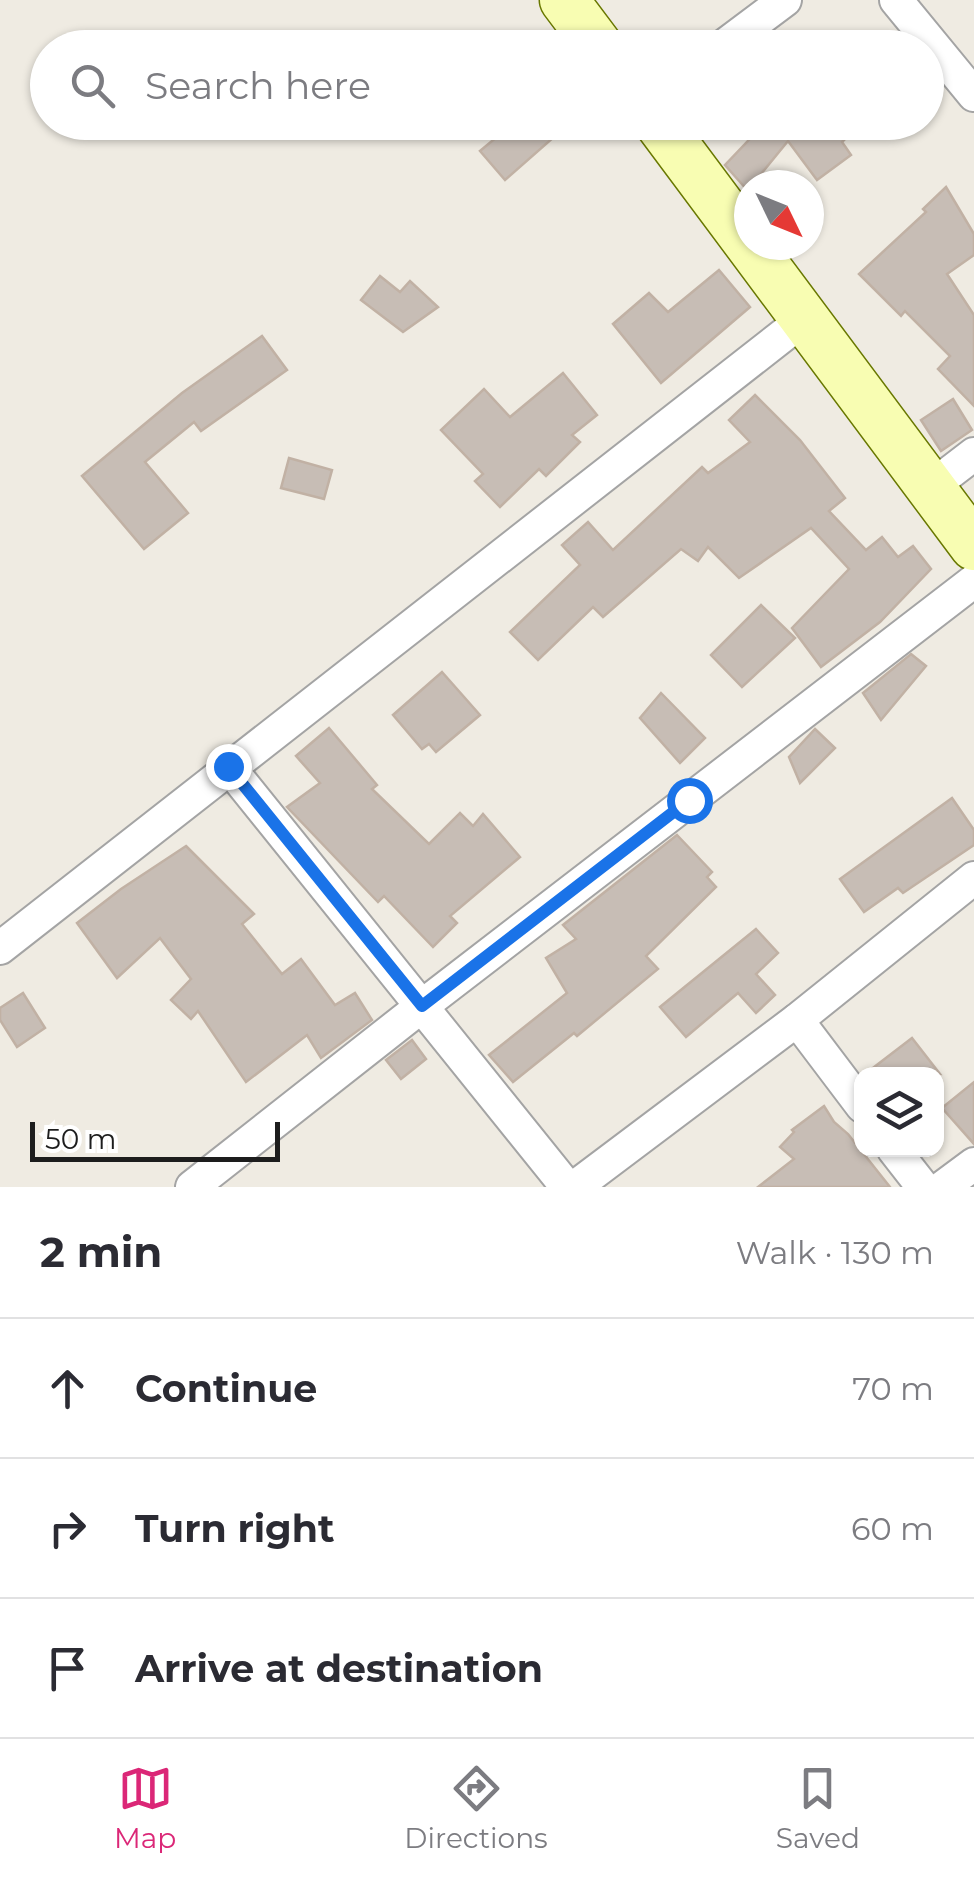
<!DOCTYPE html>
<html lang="en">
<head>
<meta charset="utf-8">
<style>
  body { margin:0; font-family:Montserrat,sans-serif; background:#f2f2f3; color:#2b2b33 }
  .controls { position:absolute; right:30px; bottom:30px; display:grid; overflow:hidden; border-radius:20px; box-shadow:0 2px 8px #0004 }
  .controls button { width:90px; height:90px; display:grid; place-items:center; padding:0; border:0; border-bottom:2px solid #e1e1e2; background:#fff; color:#2b2b33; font:50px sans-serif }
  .compass { position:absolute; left:734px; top:170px; width:90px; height:90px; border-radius:50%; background:#fff; box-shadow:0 2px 8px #0004; rotate:133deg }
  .scale { position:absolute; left:30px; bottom:25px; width:250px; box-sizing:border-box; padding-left:10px; border:5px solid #1d1d1d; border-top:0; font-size:28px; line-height:35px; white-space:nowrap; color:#1d1d1d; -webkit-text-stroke:8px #fff; paint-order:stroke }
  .stop { position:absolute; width:30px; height:30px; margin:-22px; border:8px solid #1a73e8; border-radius:50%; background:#fff }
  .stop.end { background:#1a73e8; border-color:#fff; box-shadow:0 2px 10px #0008 }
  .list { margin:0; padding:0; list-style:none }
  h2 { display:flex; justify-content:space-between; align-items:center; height:130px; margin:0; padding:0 40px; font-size:42px }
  h2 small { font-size:32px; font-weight:400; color:#7c7c81 }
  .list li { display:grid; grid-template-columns:65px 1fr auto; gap:30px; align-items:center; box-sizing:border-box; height:140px; padding:0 40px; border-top:2px solid #e1e1e2 }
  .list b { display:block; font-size:38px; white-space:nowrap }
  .list em { font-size:32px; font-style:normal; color:#7c7c81 }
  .icon { flex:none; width:55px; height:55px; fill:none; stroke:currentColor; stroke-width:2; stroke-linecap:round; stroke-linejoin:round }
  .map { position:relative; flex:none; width:974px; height:1187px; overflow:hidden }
  .search { position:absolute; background:#fff; box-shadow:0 2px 8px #0004; left:30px; right:30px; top:30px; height:110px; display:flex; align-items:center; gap:25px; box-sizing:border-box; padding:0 35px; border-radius:55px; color:#7c7c81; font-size:38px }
  .sheet { height:550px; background:#fff }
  nav { display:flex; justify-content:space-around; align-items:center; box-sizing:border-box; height:140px; border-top:2px solid #e1e1e2; background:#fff; font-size:28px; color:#7c7c81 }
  nav a { display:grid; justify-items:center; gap:5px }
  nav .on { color:#db2777 }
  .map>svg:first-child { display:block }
  .building { fill:#c7bdb5; stroke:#c1b1a4; stroke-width:2.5 }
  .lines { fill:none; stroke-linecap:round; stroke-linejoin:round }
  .street-casing { stroke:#a4a4a4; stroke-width:36 }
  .secondary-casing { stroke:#697800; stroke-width:51 }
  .street { stroke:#fff; stroke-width:32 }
  .secondary { stroke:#f8fdb2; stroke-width:48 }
  .route { stroke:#1a73e8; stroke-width:12 }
</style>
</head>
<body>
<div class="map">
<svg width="974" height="1187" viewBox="0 0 974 1187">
  <rect width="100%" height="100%" fill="#efebe2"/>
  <!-- building -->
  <g class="building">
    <polygon points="515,122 571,122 505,180 480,151"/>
    <polygon points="766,122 862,122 842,142 851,155 817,180 788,141 752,185 749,185 748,191 725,165"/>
    <polygon points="946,187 974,234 974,255 947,274 974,315 974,406 938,369 950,356 905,311 901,316 859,274 926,212 923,209"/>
    <polygon points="719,270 750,307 661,383 613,324 649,293 668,312"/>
    <polygon points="380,276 400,292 410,281 438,307 403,332 361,300"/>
    <polygon points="262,336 287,370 201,431 194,422 145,462 188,513 144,549 82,476 182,393"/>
    <polygon points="563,373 597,415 572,435 580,442 546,476 539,469 500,507 475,481 483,474 441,430 484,389 510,417"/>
    <polygon points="755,395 800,440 845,498 829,511 866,550 882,537 898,557 913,546 931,569 880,622 821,667 792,628 849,569 811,528 739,578 708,547 698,561 681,549 603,617 593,607 538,660 510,632 580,565 562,545 588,522 613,550 702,467 708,473 750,442 729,420"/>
    <polygon points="953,399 972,430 941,451 921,420"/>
    <polygon points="289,458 332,470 324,499 281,488"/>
    <polygon points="761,605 795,638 742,687 711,655"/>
    <polygon points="911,654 926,666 881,720 863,693"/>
    <polygon points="442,672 480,715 436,752 429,744 422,749 393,715"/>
    <polygon points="661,693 705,738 680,763 640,718"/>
    <polygon points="329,728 377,785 372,789 429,844 460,813 473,826 483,814 520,857 450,916 457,923 433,947 384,896 378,902 287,807 320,783 296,756"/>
    <polygon points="815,729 835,748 800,783 789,757"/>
    <polygon points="952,798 974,830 974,845 903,893 898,888 864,912 840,879"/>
    <polygon points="677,835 712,872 707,877 716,887 646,956 658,969 577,1036 574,1033 513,1082 489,1055 567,993 546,958 576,939 563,925"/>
    <polygon points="186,846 254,914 242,924 282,974 301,959 335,1005 355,993 372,1020 321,1058 307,1035 246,1082 198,1011 191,1019 171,1000 191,979 160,938 117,978 77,923 121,889"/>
    <polygon points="756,929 778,953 756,974 775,995 756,1013 738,993 686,1037 660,1007"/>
    <polygon points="23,993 45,1028 17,1047 0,1020 0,1008"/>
    <polygon points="912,1038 940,1074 865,1074"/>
    <polygon points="412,1040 426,1059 401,1079 386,1060"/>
    <polygon points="974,1082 974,1144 942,1108"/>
    <polygon points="824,1106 834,1122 848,1134 890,1187 758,1187 794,1159 780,1147 794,1132 792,1130"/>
  </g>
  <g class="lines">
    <defs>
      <g id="street">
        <polyline points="896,0 974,95"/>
        <polyline points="721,48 785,0"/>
        <polyline points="931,487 974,454"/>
        <polyline points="228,766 567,1187"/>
        <polyline points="0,948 804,319"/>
        <polyline points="797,1020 862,1106"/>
        <polyline points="894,1150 923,1187"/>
        <polyline points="192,1187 422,1006 974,581"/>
        <polyline points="575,1187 797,1020 974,878"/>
        <polyline points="943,1187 974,1164"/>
      </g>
      <g id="secondary">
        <polyline points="564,0 600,48"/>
        <polyline points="658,122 974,546"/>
      </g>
    </defs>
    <!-- street casing -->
    <use href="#street" class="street-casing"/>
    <!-- secondary casing -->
    <use href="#secondary" class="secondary-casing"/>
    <!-- street -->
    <use href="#street" class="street"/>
    <!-- secondary -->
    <use href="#secondary" class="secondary"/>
  </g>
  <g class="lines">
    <!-- route -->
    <polyline class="route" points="228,766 422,1006 689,800"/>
  </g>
</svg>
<div class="controls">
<button><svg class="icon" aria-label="layers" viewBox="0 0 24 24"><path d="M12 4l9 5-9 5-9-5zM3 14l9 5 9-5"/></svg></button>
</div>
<svg class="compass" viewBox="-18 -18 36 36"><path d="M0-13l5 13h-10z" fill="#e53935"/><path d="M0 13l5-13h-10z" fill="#7c7c81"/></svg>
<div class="scale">50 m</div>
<div class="stop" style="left:689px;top:800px"></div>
<div class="stop end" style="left:228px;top:766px"></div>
<div class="search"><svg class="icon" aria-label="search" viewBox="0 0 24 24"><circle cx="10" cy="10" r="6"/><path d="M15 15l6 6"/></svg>Search here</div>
</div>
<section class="sheet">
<h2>2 min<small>Walk · 130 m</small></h2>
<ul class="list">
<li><svg class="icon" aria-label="ahead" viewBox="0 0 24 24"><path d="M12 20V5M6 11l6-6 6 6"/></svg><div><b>Continue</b></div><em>70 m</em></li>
<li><svg class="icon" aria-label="right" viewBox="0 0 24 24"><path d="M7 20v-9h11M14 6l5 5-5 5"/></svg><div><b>Turn right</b></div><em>60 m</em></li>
<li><svg class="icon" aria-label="arrive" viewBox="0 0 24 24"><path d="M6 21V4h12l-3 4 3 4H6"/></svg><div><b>Arrive at destination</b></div></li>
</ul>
</section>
<nav>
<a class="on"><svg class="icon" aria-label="map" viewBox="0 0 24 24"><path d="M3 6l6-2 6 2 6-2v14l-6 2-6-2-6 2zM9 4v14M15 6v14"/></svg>Map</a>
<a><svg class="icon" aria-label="directions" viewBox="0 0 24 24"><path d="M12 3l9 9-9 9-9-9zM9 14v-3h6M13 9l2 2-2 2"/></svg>Directions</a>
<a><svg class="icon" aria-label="saved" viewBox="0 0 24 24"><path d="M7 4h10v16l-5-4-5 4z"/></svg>Saved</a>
</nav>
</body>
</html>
